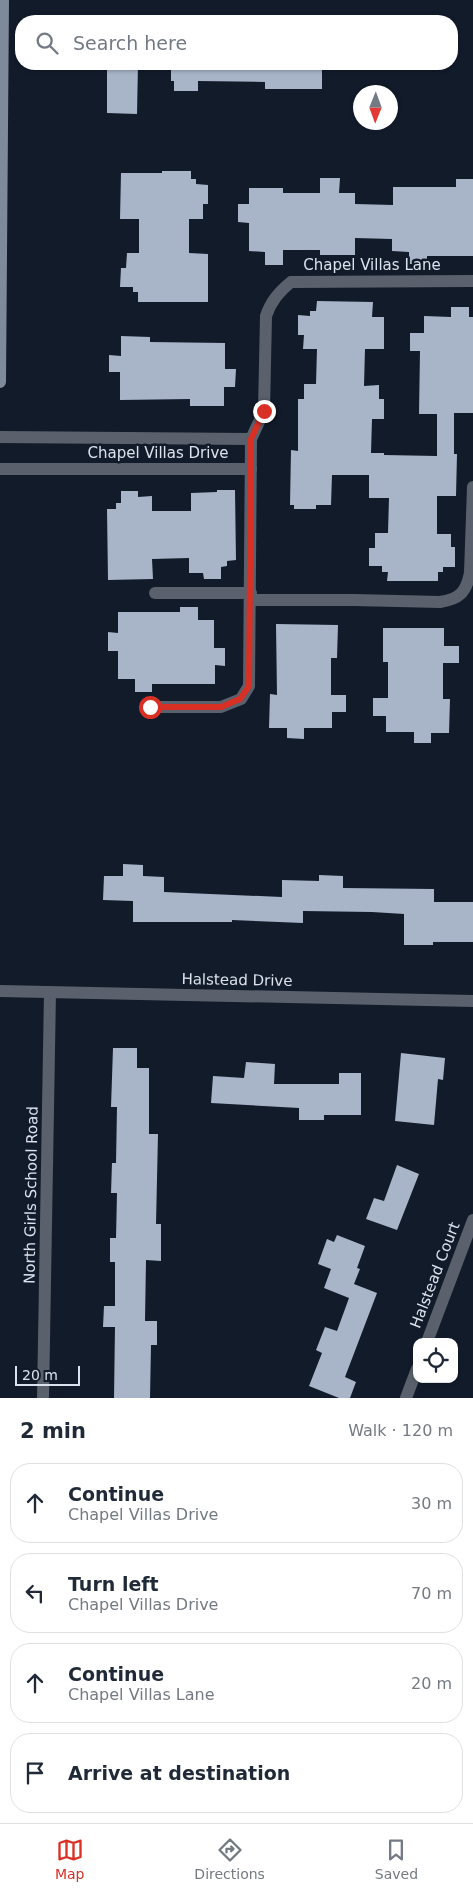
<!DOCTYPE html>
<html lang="en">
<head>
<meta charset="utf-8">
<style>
  body { margin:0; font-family:"DejaVu Sans",sans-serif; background:#f2f2f3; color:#1f2937 }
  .controls { position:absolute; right:15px; bottom:15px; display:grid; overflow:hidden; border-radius:10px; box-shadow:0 1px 4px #0004 }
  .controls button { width:45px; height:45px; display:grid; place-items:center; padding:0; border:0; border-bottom:1px solid #e0e1e3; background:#fff; color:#1f2937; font:25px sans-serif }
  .compass { position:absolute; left:353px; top:85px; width:45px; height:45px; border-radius:50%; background:#fff; box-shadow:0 1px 4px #0004; rotate:181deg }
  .scale { position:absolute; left:15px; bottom:12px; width:65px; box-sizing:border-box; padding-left:5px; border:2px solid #dce2ed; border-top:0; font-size:14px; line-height:18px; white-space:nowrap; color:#dce2ed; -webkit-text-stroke:4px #121b2a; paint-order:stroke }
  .stop { position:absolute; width:15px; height:15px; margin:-11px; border:4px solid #d93025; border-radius:50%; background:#fff }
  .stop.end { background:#d93025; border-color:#fff; box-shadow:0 1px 5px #0008 }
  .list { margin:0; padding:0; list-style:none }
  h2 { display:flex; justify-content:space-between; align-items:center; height:65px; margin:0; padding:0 20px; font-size:21px }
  h2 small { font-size:16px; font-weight:400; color:#747a83 }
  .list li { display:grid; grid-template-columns:32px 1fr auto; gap:15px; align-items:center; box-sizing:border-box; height:80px; margin:0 10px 10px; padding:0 10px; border:1px solid #e0e1e3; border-radius:20px }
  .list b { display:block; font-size:19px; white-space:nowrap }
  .list p { margin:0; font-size:16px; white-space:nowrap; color:#747a83 }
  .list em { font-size:16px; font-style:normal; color:#747a83 }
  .icon { flex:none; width:28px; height:28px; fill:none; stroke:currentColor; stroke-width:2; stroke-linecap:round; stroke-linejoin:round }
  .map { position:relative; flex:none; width:473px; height:1398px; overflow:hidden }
  .search { position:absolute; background:#fff; box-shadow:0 1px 4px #0004; left:15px; right:15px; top:15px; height:55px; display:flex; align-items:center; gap:12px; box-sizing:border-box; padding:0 18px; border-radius:20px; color:#747a83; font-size:19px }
  .sheet { height:425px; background:#fff }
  nav { display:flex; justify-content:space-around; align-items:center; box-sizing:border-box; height:70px; border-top:1px solid #e0e1e3; background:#fff; font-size:14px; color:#747a83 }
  nav a { display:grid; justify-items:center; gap:2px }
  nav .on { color:#d93025 }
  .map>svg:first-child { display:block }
  .building { fill:#a8b5c9 }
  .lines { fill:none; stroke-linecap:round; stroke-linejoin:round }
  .street { stroke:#5a616c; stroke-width:12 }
  .secondary { stroke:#7e899b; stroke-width:12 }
  .route { stroke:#d93025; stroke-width:6 }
  .labels { text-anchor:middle; stroke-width:5; stroke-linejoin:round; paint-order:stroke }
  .street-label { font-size:15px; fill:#dce2ed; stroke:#121b2a }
</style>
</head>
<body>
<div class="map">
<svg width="473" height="1398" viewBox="0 0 473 1398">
  <rect width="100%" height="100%" fill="#121b2a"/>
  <!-- building -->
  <g class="building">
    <polygon points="107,64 138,64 137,114 107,113"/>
    <polygon points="171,64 322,64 322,89 265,89 265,82 198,81 198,91 174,91 174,81 171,81"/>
    <polygon points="162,171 191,171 191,179 196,179 196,184 208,185 208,204 203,204 203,219 189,219 189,253 208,254 208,302 138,302 138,292 133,292 133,287 120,287 121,268 126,268 127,253 139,253 139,219 120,219 121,173 162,173"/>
    <polygon points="320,178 340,178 339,193 355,193 355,204 393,205 393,187 456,187 456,179 473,179 473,256 427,256 427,264 409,264 409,252 392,251 392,239 355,238 355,255 320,255 320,250 283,250 283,265 265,265 265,252 249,251 249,223 238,222 238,204 249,204 249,188 283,188 283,193 320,193"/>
    <polygon points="317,301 373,302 372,317 384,317 384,349 365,349 364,386 379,385 379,399 384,399 384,419 372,419 371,453 384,453 384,455 437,456 437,414 419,414 420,351 410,351 410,333 424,333 424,316 451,317 451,307 469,307 469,317 473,317 473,413 454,413 454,454 457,454 456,496 437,496 437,534 451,534 451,547 455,547 455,567 443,567 443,572 438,572 438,581 387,581 388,572 382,572 382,566 369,566 369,548 375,548 375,533 388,533 389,498 369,498 369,475 332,475 331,505 316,505 316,509 294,509 294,505 290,505 291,450 298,451 298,399 304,399 304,384 316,384 317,349 303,349 304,335 298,335 298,315 310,316 310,311 316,311"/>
    <polygon points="121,336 150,337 150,342 225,343 225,369 236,369 235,387 224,387 224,406 190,406 190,399 120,400 120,372 109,372 109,355 121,356"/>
    <polygon points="217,490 235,490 236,560 227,561 227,566 221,567 221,579 204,579 203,573 189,573 189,558 152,559 153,579 108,580 107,509 116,509 116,503 121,503 121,491 138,491 138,497 152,496 152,511 191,511 191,493 217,492"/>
    <polygon points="180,607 198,607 198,620 214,620 214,648 225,648 225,666 215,665 215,684 152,684 152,692 135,692 135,679 118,679 118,651 108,651 108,632 118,633 118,612 180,612"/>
    <polygon points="276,624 338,625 337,658 331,658 331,695 346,695 346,712 332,712 332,728 304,728 304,739 287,738 287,728 269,728 270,694 277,695"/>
    <polygon points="383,628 444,628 444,646 459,646 459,663 443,663 443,699 450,699 449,733 431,733 431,743 414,743 414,732 386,732 386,716 373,716 373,698 388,698 388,662 383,662"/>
    <polygon points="123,864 143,865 143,876 164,877 164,892 282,897 282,880 319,881 319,875 343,876 343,888 434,889 434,902 473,902 473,942 433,942 433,945 404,945 404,914 372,912 303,911 303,923 232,920 232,922 133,922 133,901 103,900 104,876 123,876"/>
    <polygon points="113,1048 137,1048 137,1068 149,1068 149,1134 158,1134 156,1224 161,1224 161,1261 146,1260 145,1321 157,1321 157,1345 151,1345 150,1398 114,1398 115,1327 103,1327 104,1306 115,1306 115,1262 110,1262 110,1238 116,1238 117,1193 111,1193 112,1163 116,1163 117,1107 111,1107"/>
    <polygon points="401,1053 445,1058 443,1080 438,1079 434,1125 395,1121"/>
    <polygon points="246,1062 275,1064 274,1084 339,1084 339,1073 361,1073 361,1115 324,1115 324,1120 299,1120 299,1108 211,1103 213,1076 244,1078"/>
    <polygon points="397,1165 419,1174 397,1230 366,1219 374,1198 384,1201"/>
    <polygon points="337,1235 365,1246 357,1268 360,1269 354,1284 377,1293 345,1377 356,1382 350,1398 339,1398 309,1386 322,1353 316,1350 325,1327 337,1331 349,1298 324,1288 331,1269 318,1264 327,1239 334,1242"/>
  </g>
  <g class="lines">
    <!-- street -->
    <g class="street">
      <polyline points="0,437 251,439"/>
      <polyline points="0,469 251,469"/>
      <polyline points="155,593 251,593"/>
      <path d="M251,600H354L440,602C459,599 466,593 470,573L473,487"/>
      <path d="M150,707H221L241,699L249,686L251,439L264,411L266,316C271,301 279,292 291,282L473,281"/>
      <polyline points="0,991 473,1001"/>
      <polyline points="427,1342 473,1220"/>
      <polyline points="43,1398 50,992"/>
      <polyline points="406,1398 417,1369"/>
    </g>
    <!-- secondary -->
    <polyline class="secondary" points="0,382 3,0"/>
  </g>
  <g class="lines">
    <!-- route -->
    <polyline class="route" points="150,707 221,707 240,699 249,686 251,439 264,411"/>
  </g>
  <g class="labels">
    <!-- street labels -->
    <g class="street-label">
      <text x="372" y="270">Chapel Villas Lane</text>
      <text x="158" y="458">Chapel Villas Drive</text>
      <text transform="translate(237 980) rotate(1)" y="5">Halstead Drive</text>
      <text transform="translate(31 1195) rotate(-89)" y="5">North Girls School Road</text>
      <text transform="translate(435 1275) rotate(-69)" y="5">Halstead Court</text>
    </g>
  </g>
</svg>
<div class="controls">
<button><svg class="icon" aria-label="locate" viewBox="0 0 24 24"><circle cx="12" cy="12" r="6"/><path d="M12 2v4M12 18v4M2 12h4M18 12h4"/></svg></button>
</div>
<svg class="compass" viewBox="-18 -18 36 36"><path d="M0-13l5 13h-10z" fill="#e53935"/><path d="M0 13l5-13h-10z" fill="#747a83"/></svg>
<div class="scale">20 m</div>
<div class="stop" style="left:150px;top:707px"></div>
<div class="stop end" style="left:264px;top:411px"></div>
<div class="search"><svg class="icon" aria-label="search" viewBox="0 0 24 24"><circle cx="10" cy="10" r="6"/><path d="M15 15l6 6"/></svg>Search here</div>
</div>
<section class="sheet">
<h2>2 min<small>Walk · 120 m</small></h2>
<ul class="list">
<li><svg class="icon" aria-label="ahead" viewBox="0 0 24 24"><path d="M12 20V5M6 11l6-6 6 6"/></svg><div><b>Continue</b><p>Chapel Villas Drive</p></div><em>30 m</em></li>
<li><svg class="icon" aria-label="left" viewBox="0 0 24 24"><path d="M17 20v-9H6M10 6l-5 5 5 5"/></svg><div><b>Turn left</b><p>Chapel Villas Drive</p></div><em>70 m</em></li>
<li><svg class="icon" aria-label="ahead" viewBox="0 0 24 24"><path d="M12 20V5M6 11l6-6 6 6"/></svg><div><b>Continue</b><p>Chapel Villas Lane</p></div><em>20 m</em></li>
<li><svg class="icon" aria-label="arrive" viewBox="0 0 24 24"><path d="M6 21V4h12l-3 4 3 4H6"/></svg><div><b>Arrive at destination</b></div></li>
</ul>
</section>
<nav>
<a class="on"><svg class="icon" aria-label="map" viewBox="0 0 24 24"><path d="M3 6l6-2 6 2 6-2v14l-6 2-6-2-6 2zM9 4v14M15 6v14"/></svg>Map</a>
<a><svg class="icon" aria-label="directions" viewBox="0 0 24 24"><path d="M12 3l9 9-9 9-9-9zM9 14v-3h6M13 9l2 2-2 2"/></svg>Directions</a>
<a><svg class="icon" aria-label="saved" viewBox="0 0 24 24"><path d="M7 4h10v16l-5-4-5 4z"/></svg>Saved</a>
</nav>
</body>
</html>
